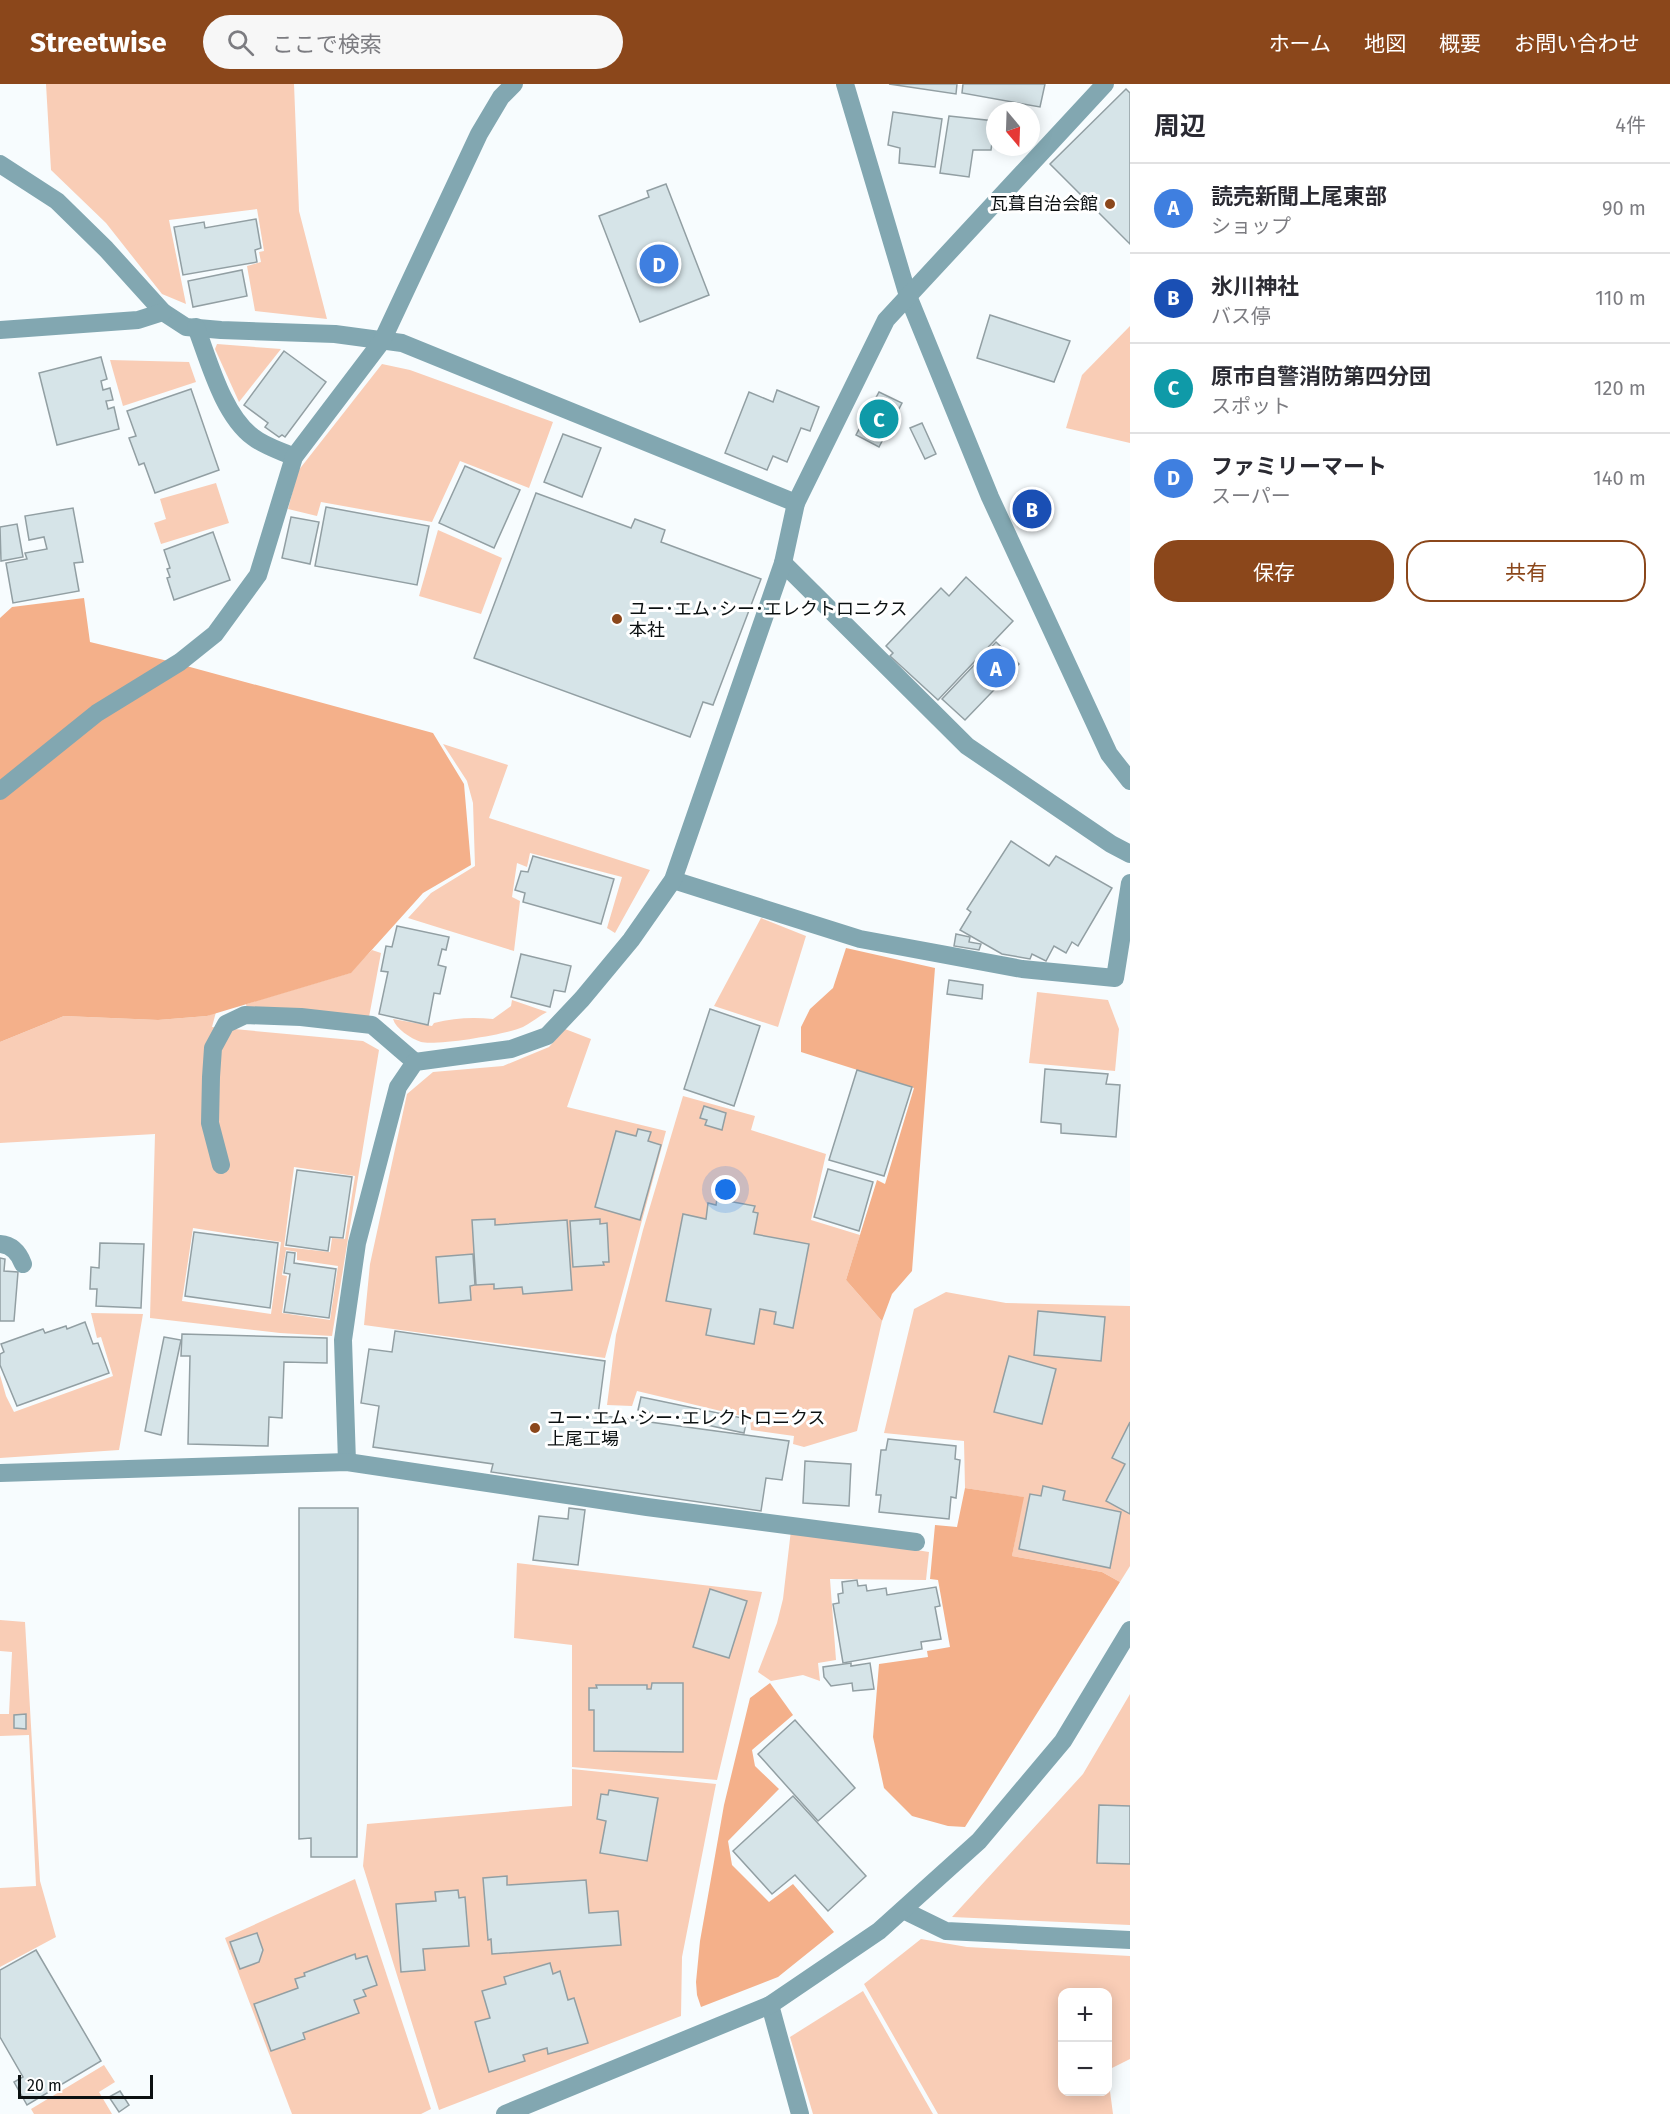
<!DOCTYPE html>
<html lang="ja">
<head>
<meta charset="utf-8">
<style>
  body { margin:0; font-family:"Fira Sans","Noto Sans JP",sans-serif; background:#f7f7f7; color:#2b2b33 }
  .controls { position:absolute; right:18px; bottom:18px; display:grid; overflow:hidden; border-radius:12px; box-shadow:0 3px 15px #0003 }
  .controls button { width:54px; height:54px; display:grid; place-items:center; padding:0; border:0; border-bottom:2px solid #e1e1e2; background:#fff; color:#2b2b33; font:30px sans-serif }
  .compass { position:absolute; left:986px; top:18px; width:54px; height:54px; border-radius:50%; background:#fff; box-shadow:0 3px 15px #0003; rotate:161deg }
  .scale { position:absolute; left:18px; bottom:15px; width:135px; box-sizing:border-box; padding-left:6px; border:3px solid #0b1011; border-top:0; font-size:16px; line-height:21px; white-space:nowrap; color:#0b1011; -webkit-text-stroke:4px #fff; paint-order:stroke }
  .you { position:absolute; left:726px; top:1106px; width:21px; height:21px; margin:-15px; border:4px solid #fff; border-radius:50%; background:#1a73e8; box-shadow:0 0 0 9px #1a73e833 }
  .badge { display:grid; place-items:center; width:39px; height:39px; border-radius:50%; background:#8b471b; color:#fff; font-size:20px; font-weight:700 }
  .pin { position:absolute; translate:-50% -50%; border:3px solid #fff; box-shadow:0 2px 6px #0006 }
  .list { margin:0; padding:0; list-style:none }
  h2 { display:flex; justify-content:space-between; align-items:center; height:78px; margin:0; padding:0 24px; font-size:26px }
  h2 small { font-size:20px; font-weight:400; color:#7c7c81 }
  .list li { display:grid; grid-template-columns:39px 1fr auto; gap:18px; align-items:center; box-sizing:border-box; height:90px; padding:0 24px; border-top:2px solid #e1e1e2 }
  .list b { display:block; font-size:22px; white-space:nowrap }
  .list p { margin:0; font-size:20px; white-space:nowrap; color:#7c7c81 }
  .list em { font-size:20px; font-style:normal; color:#7c7c81 }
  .actions { display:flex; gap:12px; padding:18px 24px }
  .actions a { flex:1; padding:14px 0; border:2px solid #8b471b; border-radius:24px; text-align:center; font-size:21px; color:#8b471b }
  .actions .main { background:#8b471b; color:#fff }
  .icon { flex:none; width:33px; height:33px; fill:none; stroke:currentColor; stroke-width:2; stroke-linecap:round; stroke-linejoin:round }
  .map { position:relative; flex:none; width:1130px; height:2030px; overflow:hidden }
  header { display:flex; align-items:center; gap:36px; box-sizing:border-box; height:84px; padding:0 30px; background:#8b471b; color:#fff }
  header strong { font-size:28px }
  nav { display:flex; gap:33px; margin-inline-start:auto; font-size:21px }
  .search { width:420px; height:54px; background:#f7f7f7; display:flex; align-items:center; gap:15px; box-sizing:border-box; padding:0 21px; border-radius:33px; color:#7c7c81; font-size:22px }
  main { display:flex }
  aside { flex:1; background:#fff }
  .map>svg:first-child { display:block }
  .green { fill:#f9cdb6; fill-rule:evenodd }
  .forest { fill:#f4b08a }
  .building { fill:#d6e4e8; stroke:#929fa3; stroke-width:1.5 }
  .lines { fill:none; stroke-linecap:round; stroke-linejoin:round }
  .minor { stroke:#82a7b1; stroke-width:18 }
  .poi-dot { fill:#8b471b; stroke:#fff; stroke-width:2 }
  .labels { text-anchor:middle; stroke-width:6; stroke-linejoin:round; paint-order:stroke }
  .poi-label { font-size:18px; fill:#0b1011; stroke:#fff; text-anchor:start }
</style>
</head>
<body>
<header>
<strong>Streetwise</strong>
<div class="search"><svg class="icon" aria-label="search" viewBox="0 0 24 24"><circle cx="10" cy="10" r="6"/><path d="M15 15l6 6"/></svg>ここで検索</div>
<nav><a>ホーム</a><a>地図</a><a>概要</a><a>お問い合わせ</a></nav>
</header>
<main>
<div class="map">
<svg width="1130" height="2030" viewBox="0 0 1130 2030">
  <rect width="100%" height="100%" fill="#f7fcfe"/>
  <!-- green -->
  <g class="green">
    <polygon points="46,0 294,0 299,127 327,235 255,227 247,182 261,178 259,168 264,167 257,125 169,136 186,220 162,210 106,139 51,86"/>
    <polygon points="1130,242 1130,359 1066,344 1082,291"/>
    <polygon points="217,260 281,265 239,318 215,265"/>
    <polygon points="110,276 189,278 196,298 123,322"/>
    <polygon points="382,280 410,286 553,338 529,404 460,377 432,438 321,418 317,432 288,425 298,387"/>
    <polygon points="216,399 229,439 161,460 154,439 166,435 160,415"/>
    <polygon points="438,446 502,474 481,530 419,512"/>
    <polygon points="443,660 508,681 489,734 650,786 615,849 607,844 622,793 530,769 527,783 517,779 512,813 520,817 514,867 408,834 431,809 475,782 473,719 467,697"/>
    <polygon points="761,834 806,852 778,943 714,922"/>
    <polygon points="372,866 381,869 369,933 247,926 246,920 350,889"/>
    <polygon points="1037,908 1108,916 1119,945 1115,987 1029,979"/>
    <path d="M512,916L547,928C539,932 531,939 523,943C508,950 436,962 421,958C410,954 396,945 393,935L432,942L434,939C454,934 472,933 493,935L511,922Z"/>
    <path d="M216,928L212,943L363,957L379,966L332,1252L280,1249L150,1234L155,1050L0,1059V958L64,932L158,936L207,932ZM294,1083L355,1092L345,1155L332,1154L330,1168L284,1163ZM193,1144L281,1158L271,1230L182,1217ZM286,1166L297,1168V1176L338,1182L330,1236L282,1229L287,1192L282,1191Z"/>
    <polygon points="565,945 591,955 567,1023 666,1047 605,1274 364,1241 370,1180 407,1010 433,988 503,982 549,963"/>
    <polygon points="683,1012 755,1032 751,1046 826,1070 811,1136 860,1151 846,1196 882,1237 857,1347 804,1363 793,1360 794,1352 751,1346 750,1334 637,1307 632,1322 607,1321 616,1251 643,1146"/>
    <polygon points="946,1208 1006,1219 1130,1222 1130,1482 1120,1498 1102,1488 1012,1472 1023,1413 965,1404 964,1357 884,1349 914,1225"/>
    <polygon points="91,1229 143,1230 119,1366 0,1374 0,1291 6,1312 14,1328 113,1292 101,1253 97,1254"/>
    <polygon points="791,1446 929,1468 926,1496 830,1495 836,1576 818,1579 820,1597 803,1591 771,1597 758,1588 777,1539 783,1515"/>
    <polygon points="517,1479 762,1508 717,1696 572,1683 572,1561 514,1554"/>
    <polygon points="0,1536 25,1538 40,1797 56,1853 0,1883 0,1804 36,1802 29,1651 0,1652 0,1630 9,1630 12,1568 0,1567"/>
    <polygon points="1130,1610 1130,1841 952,1833 1083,1690"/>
    <polygon points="572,1685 716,1700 682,1873 681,1932 439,2026 363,1782 367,1740 572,1722"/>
    <polygon points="355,1795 431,2025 421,2030 292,2030 225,1854"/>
    <polygon points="921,1855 967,1863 1130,1872 1130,1975 1108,1986 1108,1908 1062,1908 1062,2008 1108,2008 1108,1992 1113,2030 938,2030 864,1900"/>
    <polygon points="863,1907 933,2030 813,2030 790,1953"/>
    <polygon points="104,1981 115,1998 99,2008 112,2030 34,2030 31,2025"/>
  </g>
  <!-- forest -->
  <g class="forest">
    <polygon points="84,514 90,558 168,577 433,649 464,700 471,781 423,809 351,889 207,932 158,936 64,932 0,958 0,534 12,523"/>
    <polygon points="846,864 935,884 912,1187 892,1210 882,1237 846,1196 877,1096 885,1100 914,1004 801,968 801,943 810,925 833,904"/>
    <polygon points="965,1404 1024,1413 1012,1472 1102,1488 1120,1498 965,1743 948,1742 912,1732 884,1704 873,1653 879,1580 928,1573 927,1567 950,1563 938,1496 930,1495 935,1441 957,1443"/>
    <polygon points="770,1599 793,1631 752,1666 755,1682 779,1705 728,1757 732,1781 769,1818 793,1800 834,1848 778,1893 701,1923 697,1911 696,1898 700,1857 724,1721 750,1614"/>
  </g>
  <!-- building -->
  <g class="building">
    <polygon points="889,0 957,0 956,10"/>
    <polygon points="963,0 1045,0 1040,23 962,9"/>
    <polygon points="1126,5 1130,9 1130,160 1050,80"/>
    <polygon points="893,28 942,35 935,83 899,79 900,64 888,61"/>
    <polygon points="949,32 995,37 991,66 973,66 969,93 940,89"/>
    <polygon points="666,100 709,211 640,238 599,132 649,113 647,107"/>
    <polygon points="256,135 261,164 255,166 257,178 183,191 174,143 204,138 205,144"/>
    <polygon points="242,186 247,212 193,223 188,197"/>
    <polygon points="990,231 1070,257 1054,298 977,274"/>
    <polygon points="284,267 326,298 285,353 282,351 279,353 265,343 268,339 244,321"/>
    <polygon points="101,273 107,295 101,297 103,306 110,304 113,316 106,317 108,325 114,323 119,345 57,361 39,289"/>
    <polygon points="191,305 219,386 155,409 144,379 139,381 129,354 136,352 127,327"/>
    <polygon points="777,306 819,323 810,347 801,344 787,378 773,372 767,386 725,369 749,308 773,318"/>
    <polygon points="879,308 902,319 879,363 856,351"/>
    <polygon points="922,339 936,370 925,375 910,344"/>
    <polygon points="563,350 601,364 582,413 544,398"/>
    <polygon points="465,382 520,406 494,464 439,439"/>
    <polygon points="536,409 631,444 635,435 665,446 661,458 761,495 713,621 703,618 690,653 474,574"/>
    <polygon points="326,423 429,442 417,501 315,482"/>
    <polygon points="73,424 83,478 74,479 79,507 13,519 6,479 27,475 25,469 47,465 44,453 29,456 25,432"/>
    <polygon points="291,433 319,438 310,480 282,474"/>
    <polygon points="17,440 23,473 1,477 0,443"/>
    <polygon points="213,448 230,496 174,516 167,494 170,493 167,485 170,484 164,466"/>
    <polygon points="966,493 1013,537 938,616 890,572 893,569 886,562 941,504 949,512"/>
    <polygon points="996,558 1019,580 965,636 942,615"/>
    <polygon points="1011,757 1049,782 1056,772 1112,804 1078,862 1072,858 1066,869 1054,862 1046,877 1032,870 1030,875 1002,870 960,846 971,828 967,825"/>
    <polygon points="533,772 614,795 601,840 523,818 525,809 515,806 521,787 528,788"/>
    <polygon points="397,842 449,853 446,866 442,865 438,881 446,883 440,910 434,909 428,941 379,930 388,888 381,887 386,862 392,863"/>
    <polygon points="956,850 970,853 969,858 981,860 979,866 954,862"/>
    <polygon points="521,870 571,882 565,908 554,906 550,923 511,913"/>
    <polygon points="949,896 983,901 982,915 947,910"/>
    <polygon points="710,925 760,942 734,1022 684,1005"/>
    <polygon points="1045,985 1108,990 1106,1000 1120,1001 1116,1053 1061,1049 1061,1040 1041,1038"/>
    <polygon points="857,986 912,1003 884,1092 829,1076"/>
    <polygon points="704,1022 726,1029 722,1046 705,1041 707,1036 700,1034"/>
    <polygon points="638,1045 651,1048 648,1057 661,1061 640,1136 595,1123 616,1047 636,1052"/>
    <polygon points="828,1085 873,1098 859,1147 814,1133"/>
    <polygon points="297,1086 352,1093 343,1154 330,1153 328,1167 286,1161"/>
    <polygon points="717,1115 755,1122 753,1128 758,1129 754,1150 809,1160 793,1244 774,1240 776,1228 760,1225 754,1260 706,1251 711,1225 666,1217 683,1130 706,1135 708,1119 716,1121"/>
    <polygon points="495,1135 495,1141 567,1136 572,1206 523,1210 522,1203 494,1205 494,1200 476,1201 472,1136"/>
    <polygon points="600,1135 600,1140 607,1139 609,1178 603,1178 604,1181 573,1183 570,1137"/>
    <polygon points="194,1148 278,1159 270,1224 185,1212"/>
    <polygon points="100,1159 144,1160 141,1224 96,1222 97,1205 90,1205 91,1183 99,1184"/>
    <polygon points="287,1168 295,1169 294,1179 336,1185 329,1234 284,1228 290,1190 284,1189"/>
    <polygon points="473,1170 475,1201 470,1202 471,1216 439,1219 436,1173"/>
    <polygon points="0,1174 5,1175 4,1187 18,1188 14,1237 0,1237"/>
    <polygon points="1038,1227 1105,1233 1101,1277 1034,1271"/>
    <polygon points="85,1238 93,1260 98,1259 109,1289 17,1322 0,1281 0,1270 4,1268 1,1260 43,1245 45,1249 66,1242 67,1245"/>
    <polygon points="395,1247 605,1277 598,1331 789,1357 782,1396 766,1394 761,1427 491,1388 493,1380 373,1363 379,1322 361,1319 369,1265 392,1268"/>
    <polygon points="182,1250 327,1254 327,1279 284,1278 282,1334 269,1333 268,1362 188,1360 190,1272 181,1272"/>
    <polygon points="164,1253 181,1256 161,1351 145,1347"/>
    <polygon points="1009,1272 1056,1285 1042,1340 994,1328"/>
    <polygon points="641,1313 747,1335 744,1349 638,1326"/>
    <polygon points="1130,1338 1130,1430 1106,1417 1125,1380 1112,1374"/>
    <polygon points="888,1355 956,1362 955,1375 960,1376 956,1414 951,1413 949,1435 879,1428 881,1411 876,1411 881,1366 886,1366"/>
    <polygon points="805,1377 851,1380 849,1422 803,1419"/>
    <polygon points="1043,1402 1065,1407 1063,1416 1121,1428 1110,1484 1019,1465 1030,1410 1041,1412"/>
    <polygon points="299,1424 358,1424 357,1773 311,1773 311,1754 299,1755"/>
    <polygon points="569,1424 585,1426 578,1481 533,1476 539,1432 568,1435"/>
    <polygon points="857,1496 858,1502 866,1501 867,1507 886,1504 887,1511 936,1503 940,1522 935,1523 941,1555 921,1558 922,1565 843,1579 833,1520 839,1519 838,1510 843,1509 842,1498"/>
    <polygon points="710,1505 747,1517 729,1574 693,1563"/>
    <polygon points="851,1579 851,1582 870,1579 874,1605 853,1607 852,1599 831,1602 824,1593 823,1583"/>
    <polygon points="652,1599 683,1599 683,1668 594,1667 594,1626 589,1626 589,1604 597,1604 596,1601 647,1601 647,1605 651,1605"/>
    <polygon points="26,1630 26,1645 14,1644 14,1631"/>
    <polygon points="795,1636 855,1704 818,1737 758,1670"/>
    <polygon points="609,1706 658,1714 647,1777 600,1769 606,1737 597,1735 601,1710 608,1711"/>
    <polygon points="793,1712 866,1792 828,1827 795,1791 772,1810 733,1767"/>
    <polygon points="1099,1721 1130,1722 1130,1780 1097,1779"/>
    <polygon points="507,1792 507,1801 586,1796 589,1829 618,1827 621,1861 492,1870 491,1855 488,1856 483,1794"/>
    <polygon points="458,1806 459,1814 465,1813 469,1862 423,1865 425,1886 401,1888 396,1820 436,1817 435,1808"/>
    <polygon points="257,1849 263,1866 259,1878 240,1885 230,1858"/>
    <polygon points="36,1866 101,1977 27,2021 14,1998 23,1993 0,1953 0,1886"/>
    <polygon points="355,1870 356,1875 367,1872 377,1901 363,1906 366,1912 354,1916 359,1929 303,1949 305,1955 271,1967 254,1920 298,1904 295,1895 305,1892 304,1889"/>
    <polygon points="550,1879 553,1890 560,1887 568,1916 574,1914 588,1959 548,1970 547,1964 523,1971 525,1977 489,1988 475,1938 490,1934 482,1907 506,1900 504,1893"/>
    <polygon points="120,2007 129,2021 119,2028 109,2013"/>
  </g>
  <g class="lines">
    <!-- minor -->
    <g class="minor">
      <polyline points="845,0 908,212 990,413 1109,670 1130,697"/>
      <polyline points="0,80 57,117 106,165 163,228 186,243 221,246 335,250 402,259 796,419"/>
      <path d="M196,243C209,277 223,331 253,353C264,362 281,367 294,373"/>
      <polyline points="0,246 138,236 163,228"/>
      <polyline points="783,479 967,662 1111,760 1130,770"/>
      <polyline points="0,707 97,629 180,578 215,550 258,491 294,373 382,257 479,50 501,13 514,0"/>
      <polyline points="673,796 860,855 1022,885 1115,894 1130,799"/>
      <polyline points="221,1081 210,1039 211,993 213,964 226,940 245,931 301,933 372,941 415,978"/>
      <path d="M0,1160C12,1161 19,1169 23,1180"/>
      <polyline points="347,1378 343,1256 357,1159 398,1003 415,978 511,965 547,952 582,915 631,856 673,796 783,479 796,419 886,236 1105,0"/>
      <polyline points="0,1389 347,1378 647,1423 916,1458"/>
      <polyline points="903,1826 946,1847 1130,1856"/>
      <polyline points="770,1921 800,2030"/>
      <polyline points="505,2030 770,1921 879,1847 979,1757 1063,1657 1130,1546"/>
    </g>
  </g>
  <!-- markers -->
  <g class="poi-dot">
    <circle cx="1110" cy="120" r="6"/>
    <circle cx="617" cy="535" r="6"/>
    <circle cx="535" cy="1344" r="6"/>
  </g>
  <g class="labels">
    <!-- poi labels -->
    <g class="poi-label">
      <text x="1098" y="126" text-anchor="end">瓦葺自治会館</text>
      <text x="629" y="531">ユー･エム･シー･エレクトロニクス<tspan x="629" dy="21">本社</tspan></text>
      <text x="547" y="1340">ユー･エム･シー･エレクトロニクス<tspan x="547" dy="21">上尾工場</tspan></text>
    </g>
  </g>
</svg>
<div class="controls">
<button>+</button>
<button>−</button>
</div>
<svg class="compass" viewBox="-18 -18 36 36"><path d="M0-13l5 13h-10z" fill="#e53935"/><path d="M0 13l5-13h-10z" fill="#7c7c81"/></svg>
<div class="scale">20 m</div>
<div class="you"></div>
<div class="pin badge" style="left:996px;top:584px;background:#3f7fe0">A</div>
<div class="pin badge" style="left:1032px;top:425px;background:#1a4fb4">B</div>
<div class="pin badge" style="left:879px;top:335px;background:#0f9aa8">C</div>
<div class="pin badge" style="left:659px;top:180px;background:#3f7fe0">D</div>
</div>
<aside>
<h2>周辺<small>4件</small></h2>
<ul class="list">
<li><span class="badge" style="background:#3f7fe0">A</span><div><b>読売新聞上尾東部</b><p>ショップ</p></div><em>90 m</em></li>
<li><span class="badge" style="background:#1a4fb4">B</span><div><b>氷川神社</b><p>バス停</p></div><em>110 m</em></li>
<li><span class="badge" style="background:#0f9aa8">C</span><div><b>原市自警消防第四分団</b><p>スポット</p></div><em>120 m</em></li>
<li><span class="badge" style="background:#3f7fe0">D</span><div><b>ファミリーマート</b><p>スーパー</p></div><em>140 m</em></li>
</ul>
<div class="actions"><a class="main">保存</a><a>共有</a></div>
</aside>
</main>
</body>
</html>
